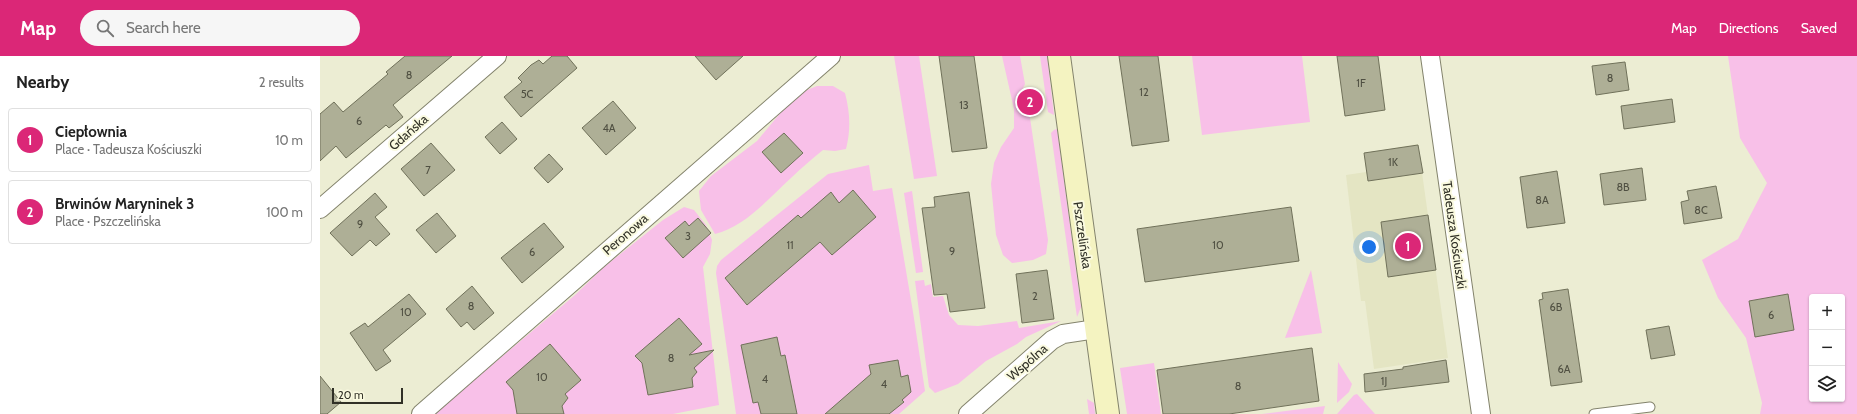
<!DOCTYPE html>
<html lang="en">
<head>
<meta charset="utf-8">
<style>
  body { margin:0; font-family:Cabin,sans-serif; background:#f6f6f6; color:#222 }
  .controls { position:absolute; right:12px; bottom:12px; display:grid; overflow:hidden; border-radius:4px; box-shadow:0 1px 3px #0004 }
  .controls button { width:36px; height:36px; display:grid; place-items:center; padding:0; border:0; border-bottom:1px solid #e0e0e0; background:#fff; color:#222; font:20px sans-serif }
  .scale { position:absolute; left:12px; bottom:10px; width:71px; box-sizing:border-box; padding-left:4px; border:2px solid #303026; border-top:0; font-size:11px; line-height:14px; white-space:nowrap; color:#303026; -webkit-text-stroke:3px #fafae0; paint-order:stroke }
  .you { position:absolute; left:1049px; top:191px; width:14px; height:14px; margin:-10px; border:3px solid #fff; border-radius:50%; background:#1a73e8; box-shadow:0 0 0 6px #1a73e833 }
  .badge { display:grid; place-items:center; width:26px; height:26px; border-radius:50%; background:#db2777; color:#fff; font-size:13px; font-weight:700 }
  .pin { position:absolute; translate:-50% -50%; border:2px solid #fff; box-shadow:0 1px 4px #0006 }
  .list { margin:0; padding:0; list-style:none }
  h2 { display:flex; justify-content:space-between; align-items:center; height:52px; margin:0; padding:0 16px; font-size:17px }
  h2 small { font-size:13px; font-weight:400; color:#767676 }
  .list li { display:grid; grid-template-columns:26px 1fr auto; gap:12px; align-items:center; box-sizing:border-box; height:64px; margin:0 8px 8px; padding:0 8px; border:1px solid #e0e0e0; border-radius:4px }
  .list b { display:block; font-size:15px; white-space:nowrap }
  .list p { margin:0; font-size:13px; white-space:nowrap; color:#767676 }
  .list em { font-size:13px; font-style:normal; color:#767676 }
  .icon { flex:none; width:22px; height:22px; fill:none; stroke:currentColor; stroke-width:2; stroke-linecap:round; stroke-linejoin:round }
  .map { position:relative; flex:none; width:1537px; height:358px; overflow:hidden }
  header { display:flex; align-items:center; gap:24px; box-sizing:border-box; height:56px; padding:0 20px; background:#db2777; color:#fff }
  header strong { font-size:19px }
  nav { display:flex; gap:22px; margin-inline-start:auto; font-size:14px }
  .search { width:280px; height:36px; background:#f6f6f6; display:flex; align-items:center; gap:10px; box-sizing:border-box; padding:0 14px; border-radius:22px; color:#767676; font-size:15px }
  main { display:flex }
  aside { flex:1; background:#fff }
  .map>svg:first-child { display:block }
  .built { fill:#e4e5c3 }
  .green { fill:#f8c0e8; fill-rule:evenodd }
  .building { fill:#aeaf96; stroke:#70715a }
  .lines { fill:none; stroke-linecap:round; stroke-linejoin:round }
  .lane-casing { stroke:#83836c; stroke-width:11 }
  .street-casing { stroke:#83836c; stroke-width:20 }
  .secondary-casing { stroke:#83836c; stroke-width:24 }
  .lane { stroke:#fff; stroke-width:9 }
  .street { stroke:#fff; stroke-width:18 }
  .secondary { stroke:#f4f3c1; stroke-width:22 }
  .labels { text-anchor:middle; stroke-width:4; stroke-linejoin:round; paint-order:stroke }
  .number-label { font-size:11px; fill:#505042 }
  .street-label { font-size:13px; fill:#303026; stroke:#fafae0 }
</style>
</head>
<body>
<header>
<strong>Map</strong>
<div class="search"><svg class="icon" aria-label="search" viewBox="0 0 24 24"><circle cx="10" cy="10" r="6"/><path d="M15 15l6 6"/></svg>Search here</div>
<nav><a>Map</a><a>Directions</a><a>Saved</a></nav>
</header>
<main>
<aside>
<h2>Nearby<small>2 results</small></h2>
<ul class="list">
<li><span class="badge">1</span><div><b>Ciepłownia</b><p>Place · Tadeusza Kościuszki</p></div><em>10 m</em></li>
<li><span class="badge">2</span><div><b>Brwinów Maryninek 3</b><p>Place · Pszczelińska</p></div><em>100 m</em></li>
</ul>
</aside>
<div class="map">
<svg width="1537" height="358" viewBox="0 0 1537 358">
  <rect width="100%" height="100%" fill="#ecedd3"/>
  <!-- built -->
  <polygon class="built" points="1098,88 1128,302 1054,313 1045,245 1041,245 1026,119 1046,116 1044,97"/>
  <!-- green -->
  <g class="green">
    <polygon points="574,0 599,0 617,120 594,123"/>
    <polygon points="682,0 700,0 705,28 701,36 704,55 709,55 728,184 726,198 713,204 692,207 683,199 676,179 671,128 674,107 681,91 694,72 694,53"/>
    <polygon points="720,0 727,0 734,59 728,56"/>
    <polygon points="872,0 982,0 990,66 882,79"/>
    <path d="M1408,0H1537V358H1440L1442,347L1426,282L1398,242L1382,204L1418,183L1447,127L1420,82ZM1492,241H1522V343H1492Z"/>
    <path d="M497,30H513L525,37C530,56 531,74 526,93L515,95L503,94C492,103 481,112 471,122C449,142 425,171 395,178L381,154L379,135L391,120L437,85L462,55L482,36Z"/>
    <polygon points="737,73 761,251 757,261 731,77 734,74"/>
    <polygon points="549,109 553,135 572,132 593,256 605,335 579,358 416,358 396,217 397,210 401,204 508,118"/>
    <polygon points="592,135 603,216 596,217 584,137"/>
    <polygon points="364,151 374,154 386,169 392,184 390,198 383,211 399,349 353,358 114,358 255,239 284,211 343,164"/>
    <polygon points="991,214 1002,277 965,282"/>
    <polygon points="604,224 605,230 611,228 613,241 623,240 629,259 638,269 658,270 697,265 699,272 741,265 706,281 697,288 666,305 638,328 615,337 609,331 595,225"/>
    <polygon points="1018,306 1032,328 1029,336 1017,347"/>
    <polygon points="834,307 841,358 807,358 800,312"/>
    <polygon points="1037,338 1055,358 1017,358 1034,339"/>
    <polygon points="767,343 774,347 775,358 769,358"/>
    <polygon points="1005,350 1003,358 942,358"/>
  </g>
  <!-- building -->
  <g class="building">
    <polygon points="85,0 132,0 73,49 83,61 69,72 66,69 26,102 16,90 0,105 0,58 14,46 23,56 68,18 66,16"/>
    <polygon points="232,0 247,0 257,12 201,61 184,41 202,26 198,22 211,9 219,4 223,8"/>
    <polygon points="375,0 423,0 396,24"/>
    <polygon points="619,0 654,0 667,92 632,96"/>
    <polygon points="799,0 838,0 849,85 812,90"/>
    <polygon points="1017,0 1058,0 1065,54 1025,60"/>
    <polygon points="1305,6 1309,34 1276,39 1272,10"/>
    <polygon points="1352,43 1355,66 1304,73 1301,50"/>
    <polygon points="293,45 316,72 286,99 262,72"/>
    <polygon points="182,66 197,83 180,98 165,81"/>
    <polygon points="464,77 483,97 461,117 442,96"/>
    <polygon points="111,87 135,114 104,140 81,113"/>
    <polygon points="1098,89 1103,117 1048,125 1044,97"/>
    <polygon points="229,98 243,113 228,127 214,112"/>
    <polygon points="1322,112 1326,144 1284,149 1280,118"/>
    <polygon points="1237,115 1245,167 1207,172 1200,121"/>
    <polygon points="1396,130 1402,162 1364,168 1361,146 1369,144 1367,135"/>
    <polygon points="533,134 556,161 512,199 500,186 427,249 405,222 478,159 481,162 511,136 519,147"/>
    <polygon points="649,136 665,252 630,256 627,238 614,239 602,152 615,151 614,141"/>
    <polygon points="55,137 67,151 55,161 70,178 56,190 50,184 32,200 10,177"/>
    <polygon points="971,151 979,205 825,226 817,173"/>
    <polygon points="117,157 136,180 116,197 96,174"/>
    <polygon points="1108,159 1116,214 1068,221 1061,166"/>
    <polygon points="378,162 391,177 363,202 345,182 365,165 369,170"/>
    <polygon points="224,167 244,191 202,227 181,202"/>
    <polygon points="727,214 734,263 702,267 696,218"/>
    <polygon points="152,230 174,257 154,274 147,266 141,271 126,253"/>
    <polygon points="1248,233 1262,326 1231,330 1219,244 1223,243 1222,237"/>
    <polygon points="89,238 106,258 63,294 71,305 56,315 30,277 45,267 48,271"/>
    <polygon points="1468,238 1474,274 1435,281 1429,245"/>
    <polygon points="359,262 382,288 369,299 394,294 374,312 377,316 372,322 373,331 328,339 322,307 315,300"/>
    <polygon points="1349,270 1355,299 1331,303 1326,274"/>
    <polygon points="457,281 461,300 465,299 477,358 441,358 438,346 433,347 421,289"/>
    <polygon points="230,288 261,324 245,338 248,342 242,350 244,358 197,358 193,334 186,326"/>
    <polygon points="992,292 999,345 909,358 843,358 837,314"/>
    <polygon points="578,304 581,321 588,319 591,336 582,344 584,346 569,358 505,358 551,318 549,309"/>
    <polygon points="1126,304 1129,326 1045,336 1044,318 1083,313 1083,311"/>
    <polygon points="0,320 21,346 7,358 0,358"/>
  </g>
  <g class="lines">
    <defs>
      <polyline id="lane" points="1274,358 1330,351"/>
      <g id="street">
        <polyline points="1110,0 1161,358"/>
        <polyline points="0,153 177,0"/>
        <polyline points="101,358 511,0"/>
        <polyline points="648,358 732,284 743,278 776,273"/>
      </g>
      <polyline id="secondary" points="739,0 788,358"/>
    </defs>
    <!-- lane casing -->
    <use href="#lane" class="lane-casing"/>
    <!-- street casing -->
    <use href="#street" class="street-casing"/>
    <!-- secondary casing -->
    <use href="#secondary" class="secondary-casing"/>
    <!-- lane -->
    <use href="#lane" class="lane"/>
    <!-- street -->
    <use href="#street" class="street"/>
    <!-- secondary -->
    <use href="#secondary" class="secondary"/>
  </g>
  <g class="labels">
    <!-- number labels -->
    <g class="number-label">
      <text x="89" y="23">8</text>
      <text x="1290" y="26">8</text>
      <text x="1041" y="31">1F</text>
      <text x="824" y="40">12</text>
      <text x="207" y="42">5C</text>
      <text x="644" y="53">13</text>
      <text x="39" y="69">6</text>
      <text x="289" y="76">4A</text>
      <text x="1073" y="110">1K</text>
      <text x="108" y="118">7</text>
      <text x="1303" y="135">8B</text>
      <text x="1222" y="148">8A</text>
      <text x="1381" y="158">8C</text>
      <text x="40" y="172">9</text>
      <text x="368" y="184">3</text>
      <text x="470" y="193">11</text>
      <text x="898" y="193">10</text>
      <text x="632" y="199">9</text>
      <text x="212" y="200">6</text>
      <text x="715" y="244">2</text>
      <text x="151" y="254">8</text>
      <text x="1236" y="255">6B</text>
      <text x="86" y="260">10</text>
      <text x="1451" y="263">6</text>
      <text x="351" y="306">8</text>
      <text x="1244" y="317">6A</text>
      <text x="222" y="325">10</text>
      <text x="445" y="327">4</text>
      <text x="1064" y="329">1J</text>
      <text x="564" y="332">4</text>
      <text x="918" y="334">8</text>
    </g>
    <!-- street labels -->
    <g class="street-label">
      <text transform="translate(88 76) rotate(-41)" y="5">Gdańska</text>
      <text transform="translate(305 178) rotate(-41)" y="5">Peronowa</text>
      <text transform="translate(763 179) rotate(82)" y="5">Pszczelińska</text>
      <text transform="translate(1135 179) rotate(82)" y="5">Tadeusza Kościuszki</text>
      <text transform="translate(707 306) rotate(-41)" y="5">Wspólna</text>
    </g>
  </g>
</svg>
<div class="controls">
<button>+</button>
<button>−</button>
<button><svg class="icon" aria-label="layers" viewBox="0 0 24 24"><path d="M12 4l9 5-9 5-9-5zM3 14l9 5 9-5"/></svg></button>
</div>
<div class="scale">20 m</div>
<div class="you"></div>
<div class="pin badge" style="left:1088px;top:190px">1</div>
<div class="pin badge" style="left:710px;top:46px">2</div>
</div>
</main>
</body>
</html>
